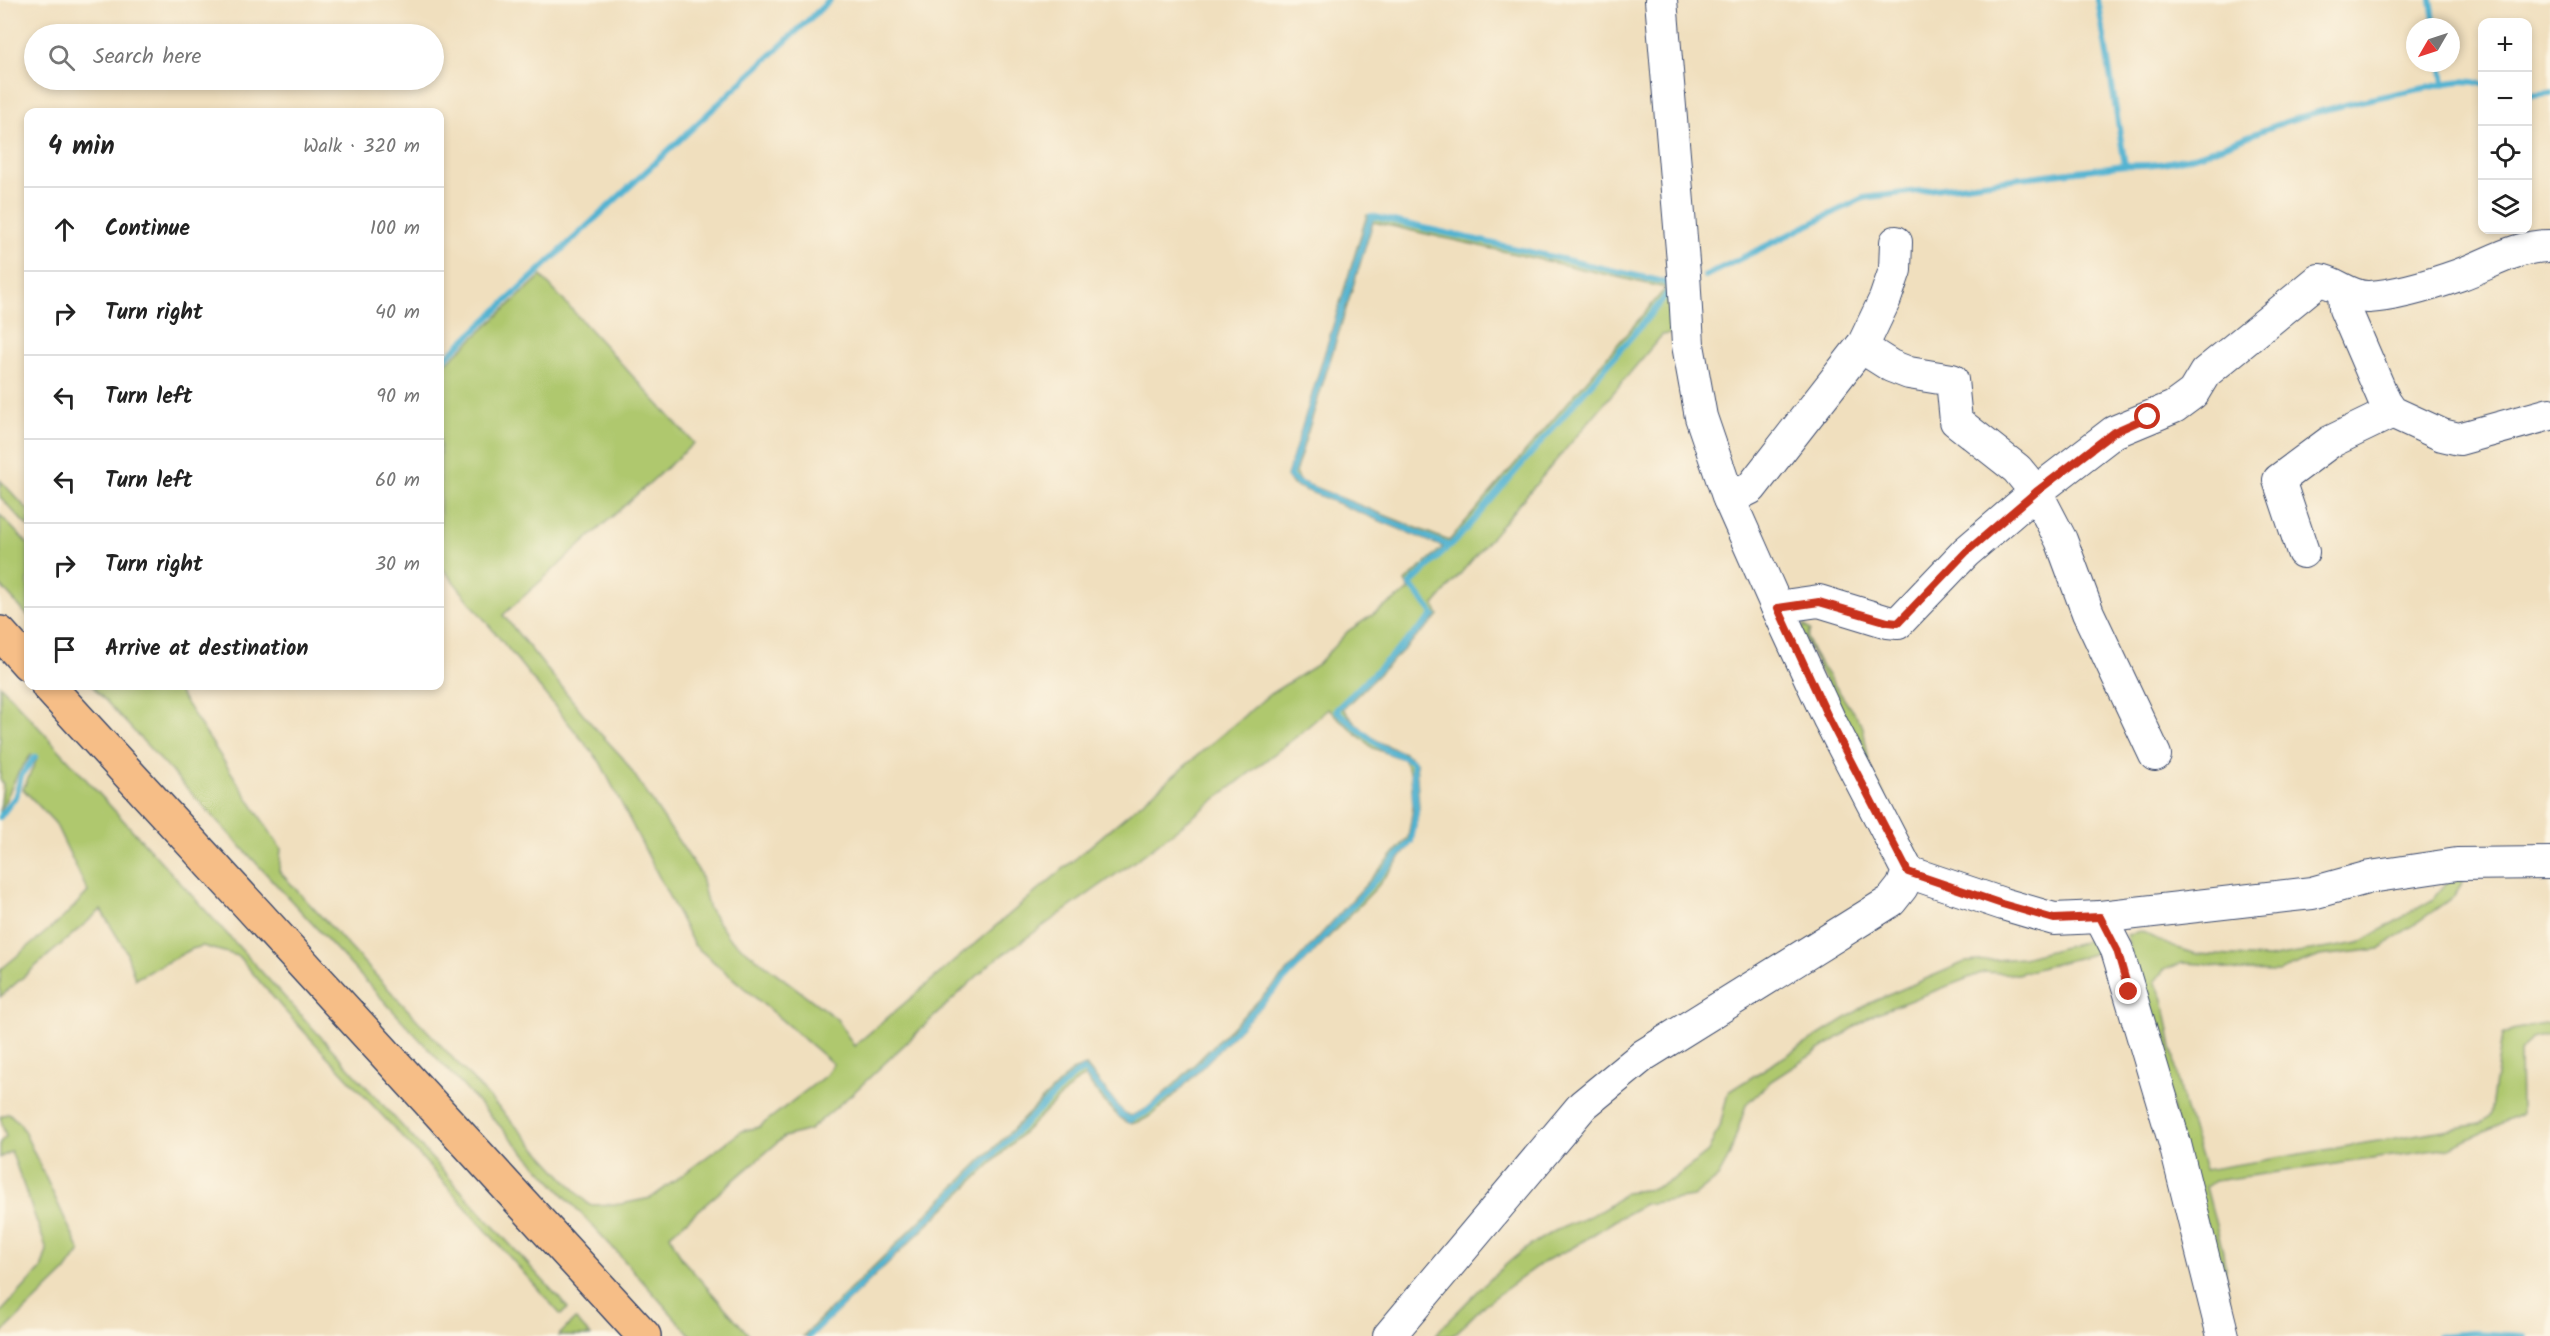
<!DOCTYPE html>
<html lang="en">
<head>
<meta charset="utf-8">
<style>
  body { margin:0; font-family:Kalam,sans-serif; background:#f6f6f6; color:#222 }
  .controls { position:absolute; right:18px; top:18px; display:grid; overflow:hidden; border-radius:12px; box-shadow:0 3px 9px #0003 }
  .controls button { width:54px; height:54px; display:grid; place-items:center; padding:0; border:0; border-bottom:2px solid #e0e0e0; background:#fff; color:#222; font:30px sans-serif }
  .compass { position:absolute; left:2406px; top:18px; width:54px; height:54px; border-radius:50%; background:#fff; box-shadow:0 3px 9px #0003; rotate:231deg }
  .stop { position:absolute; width:18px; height:18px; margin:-14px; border:4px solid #c8321e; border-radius:50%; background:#fff }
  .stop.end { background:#c8321e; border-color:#fff; box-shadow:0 2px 6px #0008 }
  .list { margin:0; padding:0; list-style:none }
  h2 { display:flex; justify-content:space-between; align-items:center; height:78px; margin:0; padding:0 24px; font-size:26px }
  h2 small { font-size:20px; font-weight:400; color:#767676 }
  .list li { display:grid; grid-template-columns:39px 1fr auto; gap:18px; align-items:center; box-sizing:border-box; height:84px; padding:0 24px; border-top:2px solid #e0e0e0 }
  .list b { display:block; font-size:22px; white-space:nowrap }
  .list em { font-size:20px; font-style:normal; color:#767676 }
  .icon { flex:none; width:33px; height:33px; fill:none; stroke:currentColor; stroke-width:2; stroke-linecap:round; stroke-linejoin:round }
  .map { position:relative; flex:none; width:2550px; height:1336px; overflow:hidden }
  .search { position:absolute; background:#fff; box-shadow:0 3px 9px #0003; left:24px; top:24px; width:420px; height:66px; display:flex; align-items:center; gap:15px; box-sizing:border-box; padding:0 21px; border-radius:33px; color:#767676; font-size:22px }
  .panel { position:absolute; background:#fff; box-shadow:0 3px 9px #0003; left:24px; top:108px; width:420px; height:582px; border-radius:12px }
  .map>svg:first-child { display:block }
  .green { fill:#afc86e; stroke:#657c66; stroke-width:1.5; fill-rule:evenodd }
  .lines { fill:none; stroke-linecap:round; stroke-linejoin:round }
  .stream { stroke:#53b3d1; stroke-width:6 }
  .minor-casing { stroke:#3b496c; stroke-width:34 }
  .highway-casing { stroke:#3b496c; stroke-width:36 }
  .minor { stroke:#fff; stroke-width:32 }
  .highway { stroke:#f6be87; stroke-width:33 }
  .route { stroke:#c8321e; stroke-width:8 }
</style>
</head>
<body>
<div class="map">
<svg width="2550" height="1336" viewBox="0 0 2550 1336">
  <rect width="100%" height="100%" fill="#fcf5e5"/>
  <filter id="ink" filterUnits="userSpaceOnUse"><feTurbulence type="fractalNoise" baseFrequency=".0167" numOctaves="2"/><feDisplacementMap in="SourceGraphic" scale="12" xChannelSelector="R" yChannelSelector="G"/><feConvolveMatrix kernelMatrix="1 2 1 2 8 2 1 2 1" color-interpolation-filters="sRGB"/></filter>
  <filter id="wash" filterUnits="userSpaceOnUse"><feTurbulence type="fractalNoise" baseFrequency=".008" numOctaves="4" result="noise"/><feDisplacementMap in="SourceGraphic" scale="24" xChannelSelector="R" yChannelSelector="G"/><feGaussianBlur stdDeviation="1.35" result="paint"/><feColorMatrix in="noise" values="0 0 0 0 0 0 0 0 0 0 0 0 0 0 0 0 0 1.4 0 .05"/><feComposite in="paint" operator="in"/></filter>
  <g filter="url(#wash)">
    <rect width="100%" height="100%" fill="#f0dfbe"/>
    <!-- green -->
    <g class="green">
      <path d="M1367,215L1675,282L1676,333L1662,335L1434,605L1439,615L1343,709C1354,722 1368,736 1383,744C1398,752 1403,749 1416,762L1419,808L1413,842L1377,887L1180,1090C1167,1101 1151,1120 1134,1123C1121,1127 1093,1087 1085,1077L1078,1080L812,1336H803L1072,1071L1086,1066L1123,1112L1131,1116L1146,1109L1175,1084L1287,972L1408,838L1413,807L1411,774L1403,759L1373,748L1328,709L1296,737L1146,853L991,963L852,1094L809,1130L784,1137L670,1235L682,1259L750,1336H691L614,1249L92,686H175L281,849L279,871L589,1205L621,1204L651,1198L742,1131L759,1127L826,1075L833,1064L694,945L600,762L440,565V369L541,276L694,443L503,615L594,727L623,758L700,873L708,907L728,937L837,1019L854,1046L1270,694L1318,664L1348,631L1410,590L1405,582L1443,547L1293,485L1287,476ZM1373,222L1666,288L1449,541L1299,481L1295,473Z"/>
      <polygon points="0,480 28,510 28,527 0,497"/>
      <polygon points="0,515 28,544 28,616 0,585"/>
      <polygon points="1804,625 1810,630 1807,638 1814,655 1863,727 1870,768 1906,838 1923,860 1907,844 1801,632"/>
      <polygon points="0,685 568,1308 561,1315 422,1158 284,1010 238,956 203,946 192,949 135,979 126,951 101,910 0,997 0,970 63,918 88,892 55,823 23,789 37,759 31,755 18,773 0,812 3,784 0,779"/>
      <polygon points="2468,874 2453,897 2379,949 2320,956 2278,972 2240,971 2203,964 2181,963 2164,970 2155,981 2163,999 2180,1091 2205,1170 2480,1124 2490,1115 2502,1035 2512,1030 2550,1023 2550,1034 2531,1039 2520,1052 2521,1114 2450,1148 2214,1181 2206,1187 2223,1252 2233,1336 2126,935 2141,931 2173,947 2197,954 2268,958 2359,943 2432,900 2453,875"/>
      <path d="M2096,935L2108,945L2093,954L2017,974L1984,972L1875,1014L1771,1081L1746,1105L1729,1157L1718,1177L1693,1197L1645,1204L1619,1218L1572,1248L1545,1261L1484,1305L1453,1336H1435C1444,1323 1456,1314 1467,1302C1494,1275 1521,1247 1557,1230C1581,1219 1607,1212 1625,1192L1653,1189L1672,1180L1708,1152L1721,1122L1728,1092L1870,1003L1965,962L2023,958L2084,942Z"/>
      <polygon points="9,1113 21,1125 80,1251 65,1272 0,1335 0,1313 41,1269 47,1250 11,1151 0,1158 0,1142 6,1137 0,1117"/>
      <polygon points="575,1319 591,1336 558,1336"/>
    </g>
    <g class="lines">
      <!-- stream -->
      <g class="stream">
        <polyline points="2098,0 2125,165"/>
        <polyline points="2431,0 2435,27"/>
        <polyline points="2441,63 2444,83"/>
        <polyline points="2528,95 2550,93"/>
        <path d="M1705,276L1863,198L2125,165C2186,169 2236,138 2291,120C2334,106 2377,97 2420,89C2443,85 2460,77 2482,84"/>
        <polyline points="440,363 830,0"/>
        <polyline points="0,817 16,796 21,776 35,757"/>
        <path d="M809,1336L1074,1075L1084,1070L1121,1114L1130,1120L1145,1113L1177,1088L1286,978L1411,841L1416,810L1413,763C1400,752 1392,754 1380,746C1364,735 1350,722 1336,710L1434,615L1410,584L1460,536L1662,301L1671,287L1664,282L1371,216L1290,476L1297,483L1449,546"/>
        <polyline points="2439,1336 2472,1333 2525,1336"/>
      </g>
    </g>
  </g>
  <g filter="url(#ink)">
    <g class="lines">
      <defs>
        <g id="minor">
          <polyline points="2344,292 2345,309 2385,402 2392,412 2442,435 2459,439 2550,414"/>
          <polyline points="1861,347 1891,366 1909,373 1952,380 1956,421 2017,469 2036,492 2061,540 2088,613 2155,755"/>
          <polyline points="1729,499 1751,488 1864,343 1885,299 1895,270 1896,242"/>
          <polyline points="2303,552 2279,480 2330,442 2392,412"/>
          <path d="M1777,607L1819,601L1888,622L1898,623L1966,552L2036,492L2114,432L2174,407L2193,393L2205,373L2319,280C2337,282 2349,298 2369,297C2399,295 2431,285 2459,275C2490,264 2515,246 2550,246"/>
          <polyline points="1908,872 2003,904 2054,919 2100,917 2312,893 2370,877 2457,864 2550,863"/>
          <polyline points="2100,917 2117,950 2175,1144 2223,1336"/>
          <polyline points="1389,1336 1583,1105 1644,1055 1891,901 1902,887 1908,872 1829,719 1777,607 1729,499 1701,417 1688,345 1684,274 1661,0"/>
        </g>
        <g id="highway">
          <polyline points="0,633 28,664"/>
          <polyline points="48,686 644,1336"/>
        </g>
      </defs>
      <!-- minor casing -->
      <use href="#minor" class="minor-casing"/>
      <!-- highway casing -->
      <use href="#highway" class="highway-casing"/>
      <!-- minor -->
      <use href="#minor" class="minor"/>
      <!-- highway -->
      <use href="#highway" class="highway"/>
    </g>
  </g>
  <g class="lines" filter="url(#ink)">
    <!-- route -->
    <polyline class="route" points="2129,992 2117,950 2100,917 2054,919 2002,904 1908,872 1829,719 1778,608 1819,602 1888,622 1898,623 1966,552 2036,492 2114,432 2148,417"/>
  </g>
</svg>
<div class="controls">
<button>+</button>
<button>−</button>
<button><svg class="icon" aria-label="locate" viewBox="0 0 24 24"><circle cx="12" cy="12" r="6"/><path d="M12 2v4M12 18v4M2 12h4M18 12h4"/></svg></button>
<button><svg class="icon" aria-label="layers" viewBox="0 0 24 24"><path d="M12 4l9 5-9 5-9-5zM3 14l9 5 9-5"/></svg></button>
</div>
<svg class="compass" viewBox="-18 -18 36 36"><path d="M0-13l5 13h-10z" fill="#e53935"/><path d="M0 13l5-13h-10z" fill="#767676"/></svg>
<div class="stop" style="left:2148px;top:417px"></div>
<div class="stop end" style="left:2129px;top:992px"></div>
<div class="search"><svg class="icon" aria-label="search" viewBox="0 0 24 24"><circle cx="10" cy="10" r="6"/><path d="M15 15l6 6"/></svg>Search here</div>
<section class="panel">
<h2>4 min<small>Walk · 320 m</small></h2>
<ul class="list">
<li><svg class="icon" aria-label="ahead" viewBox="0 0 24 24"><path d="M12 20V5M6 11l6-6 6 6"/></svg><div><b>Continue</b></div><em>100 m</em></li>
<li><svg class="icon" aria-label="right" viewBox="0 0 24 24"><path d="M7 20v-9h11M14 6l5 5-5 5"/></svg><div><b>Turn right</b></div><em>40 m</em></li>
<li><svg class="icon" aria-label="left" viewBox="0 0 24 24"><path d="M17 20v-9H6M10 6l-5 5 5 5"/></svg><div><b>Turn left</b></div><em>90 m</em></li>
<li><svg class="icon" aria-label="left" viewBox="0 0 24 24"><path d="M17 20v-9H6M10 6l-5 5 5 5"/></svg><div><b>Turn left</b></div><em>60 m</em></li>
<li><svg class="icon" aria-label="right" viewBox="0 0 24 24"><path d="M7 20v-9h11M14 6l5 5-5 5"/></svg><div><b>Turn right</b></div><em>30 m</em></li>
<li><svg class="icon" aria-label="arrive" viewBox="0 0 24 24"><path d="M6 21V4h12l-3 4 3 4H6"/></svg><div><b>Arrive at destination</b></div></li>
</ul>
</section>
</div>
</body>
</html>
